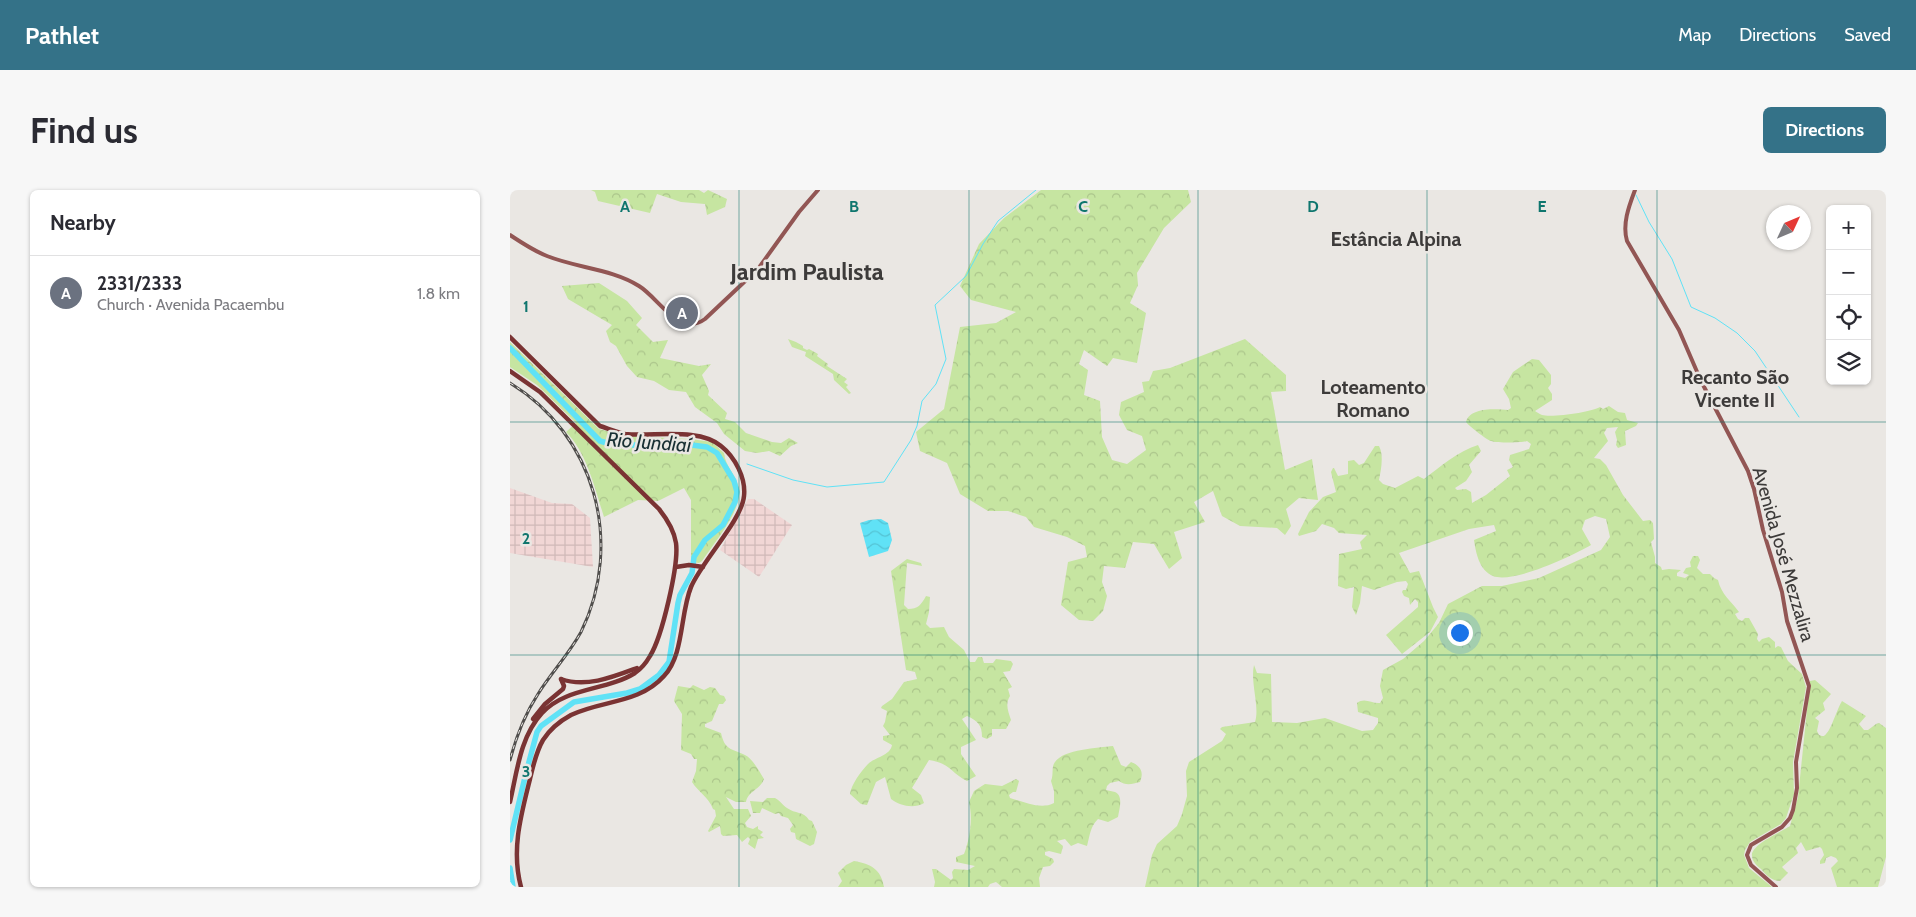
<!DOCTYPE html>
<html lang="en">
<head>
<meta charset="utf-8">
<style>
  body { margin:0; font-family:Cabin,sans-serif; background:#f7f7f7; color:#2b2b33 }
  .controls { position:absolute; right:15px; top:15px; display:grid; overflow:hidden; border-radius:8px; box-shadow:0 1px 4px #0004 }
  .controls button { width:45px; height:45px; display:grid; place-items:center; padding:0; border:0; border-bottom:1px solid #e1e1e2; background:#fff; color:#2b2b33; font:25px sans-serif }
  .compass { position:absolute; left:1256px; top:15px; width:45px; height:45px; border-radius:50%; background:#fff; box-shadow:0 1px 4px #0004; rotate:46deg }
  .you { position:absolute; left:949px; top:442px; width:18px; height:18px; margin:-12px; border:4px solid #fff; border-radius:50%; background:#1a73e8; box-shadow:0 0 0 8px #1a73e833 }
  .badge { display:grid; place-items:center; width:32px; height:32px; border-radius:50%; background:#347288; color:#fff; font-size:16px; font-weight:700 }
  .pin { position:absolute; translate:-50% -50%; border:2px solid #fff; box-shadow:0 1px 5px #0006 }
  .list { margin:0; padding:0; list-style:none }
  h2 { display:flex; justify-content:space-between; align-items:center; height:65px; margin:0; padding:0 20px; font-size:21px }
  h2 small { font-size:16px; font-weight:400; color:#7c7c81 }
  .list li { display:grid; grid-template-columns:32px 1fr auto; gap:15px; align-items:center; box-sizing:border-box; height:75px; padding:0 20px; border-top:1px solid #e1e1e2 }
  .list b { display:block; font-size:19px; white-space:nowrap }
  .list p { margin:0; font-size:16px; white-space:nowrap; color:#7c7c81 }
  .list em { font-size:16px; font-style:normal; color:#7c7c81 }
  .icon { flex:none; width:28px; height:28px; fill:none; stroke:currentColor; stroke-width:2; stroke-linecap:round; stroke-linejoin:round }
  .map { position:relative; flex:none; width:1376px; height:697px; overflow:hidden; border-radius:8px }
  header { display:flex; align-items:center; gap:30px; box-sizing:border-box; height:70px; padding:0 25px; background:#347288; color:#fff }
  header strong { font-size:24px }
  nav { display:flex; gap:28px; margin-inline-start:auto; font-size:18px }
  .intro { display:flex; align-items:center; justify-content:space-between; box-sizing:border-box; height:120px; padding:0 30px }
  h1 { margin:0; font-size:35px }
  .button { padding:12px 22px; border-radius:8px; background:#347288; color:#fff; font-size:18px; font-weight:700 }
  main { display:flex; gap:30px; padding:0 30px }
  aside { flex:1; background:#fff; border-radius:8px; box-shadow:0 1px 4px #0004 }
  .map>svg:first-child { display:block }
  .industrial { fill:url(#industrial-grid) }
  .forest { fill:url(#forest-crowns) }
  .water { fill:url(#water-waves) }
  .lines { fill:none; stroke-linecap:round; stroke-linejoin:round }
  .stream { stroke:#60e2f6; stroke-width:1 }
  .river { stroke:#60e2f6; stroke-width:5.5 }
  .secondary { stroke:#925654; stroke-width:4 }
  .primary { stroke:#7a3333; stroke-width:4.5 }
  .rail-casing { stroke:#504e4c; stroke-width:3 }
  .rail { stroke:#eae7e3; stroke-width:1; stroke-dasharray:4; stroke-linecap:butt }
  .grid { fill:none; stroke:#0f766e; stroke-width:1; stroke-opacity:0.55 }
  .labels { text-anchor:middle; stroke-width:5; stroke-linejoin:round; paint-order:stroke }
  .street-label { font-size:19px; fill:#3d3b3a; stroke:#eae7e3 }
  .neighbourhood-label { font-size:20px; font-weight:bold; fill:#3d3b3a; stroke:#eae7e3 }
  .water-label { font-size:20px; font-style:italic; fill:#192f33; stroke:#eae7e3 }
  .district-label { font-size:24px; font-weight:bold; fill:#3d3b3a; stroke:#eae7e3 }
  .grid-label { font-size:16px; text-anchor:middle; font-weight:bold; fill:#0f766e; stroke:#eae7e3; stroke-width:5; stroke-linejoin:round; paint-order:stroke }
</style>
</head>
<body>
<header>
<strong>Pathlet</strong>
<nav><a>Map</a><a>Directions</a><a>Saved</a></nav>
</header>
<div class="intro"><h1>Find us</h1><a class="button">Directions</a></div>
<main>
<aside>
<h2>Nearby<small></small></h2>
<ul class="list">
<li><span class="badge" style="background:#6b7280">A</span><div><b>2331/2333</b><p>Church · Avenida Pacaembu</p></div><em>1.8 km</em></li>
</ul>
</aside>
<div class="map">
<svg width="1376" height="697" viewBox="0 0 1376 697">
  <defs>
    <pattern id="industrial-grid" width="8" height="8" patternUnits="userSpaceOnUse" patternTransform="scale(1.25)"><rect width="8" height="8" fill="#f1d6d5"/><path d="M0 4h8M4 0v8" fill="none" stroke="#d0b9b8"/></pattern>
    <pattern id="forest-crowns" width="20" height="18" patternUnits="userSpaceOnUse" patternTransform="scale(1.25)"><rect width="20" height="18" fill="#c6e5a1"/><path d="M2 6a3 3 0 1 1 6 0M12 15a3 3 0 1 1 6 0" fill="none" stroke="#abc58b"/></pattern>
    <pattern id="water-waves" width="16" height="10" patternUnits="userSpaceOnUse" patternTransform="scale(1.25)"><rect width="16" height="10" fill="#60e2f6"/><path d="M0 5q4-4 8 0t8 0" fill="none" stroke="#54c3d4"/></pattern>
  </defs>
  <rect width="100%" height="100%" fill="#eae7e3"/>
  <!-- industrial -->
  <g class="industrial">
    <polygon points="0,298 42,313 62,314 80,328 83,377 0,363"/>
    <polygon points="238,309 244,309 282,335 249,387 210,360"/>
  </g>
  <!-- forest -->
  <g class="forest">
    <polygon points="81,0 189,0 194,3 198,0 217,9 215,17 197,25 195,14 171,12 147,4 140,23 88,11 85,2"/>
    <polygon points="531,0 678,0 681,12 654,38 627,83 628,95 620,113 636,123 627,173 603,168 597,176 574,160 569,174 578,180 574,205 590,211 592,247 602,270 617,274 636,260 632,246 617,240 609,225 611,212 634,202 632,192 639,191 643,181 660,178 735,149 776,185 776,201 761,202 775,280 802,269 808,310 789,308 776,319 781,336 775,345 767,338 730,336 712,326 703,301 684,312 695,332 664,342 672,368 659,379 644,354 623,352 615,378 594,376 592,392 597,406 593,421 583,431 569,430 551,415 558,372 577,367 575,356 557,347 524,337 516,327 498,321 478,321 450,304 437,273 410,261 406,242 434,219 450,137 486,133 506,122 461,110 450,96 469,54 494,28"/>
    <polygon points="89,93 117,111 132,128 126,135 143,152 158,150 150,168 189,176 201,174 192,185 199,201 198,205 217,223 215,229 225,232 236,243 262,252 271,253 279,248 288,253 281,256 270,266 259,261 247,263 235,261 214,244 207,233 185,217 176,202 159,200 144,191 127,187 117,176 106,156 100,152 96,141 102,135 58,109 52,96"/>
    <polygon points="278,149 286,152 293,156 293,158 297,160 299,159 308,164 307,166 318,174 317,176 337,189 334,192 338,195 336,197 341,203 339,204 324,190 323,184 295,166 296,162 282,157"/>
    <path d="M0,152L89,239L116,246L181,249L202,252L214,263C215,276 227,286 229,299C232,321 204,353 192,371L189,373L181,372V310L174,298L148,311L128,310L94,327C85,299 77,263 56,242L66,233L27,195L0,177Z"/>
    <path d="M1022,169L1029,170L1041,185V194L1038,198L1042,204V210L1025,221C1027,222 1029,224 1032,225C1042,228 1082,222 1090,217L1093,219L1099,216L1108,222L1115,223L1117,230L1128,233L1126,236L1115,241L1116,255L1108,258L1106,255L1107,250L1105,242L1108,237L1097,238L1094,243L1098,251L1084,268L1090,269L1096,275L1113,305L1133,331L1140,330L1143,333L1144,349L1141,352L1145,367V373L1151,377L1152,380L1159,379L1171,380L1167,383V386L1175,388L1179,385L1173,383L1176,378L1181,377L1180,372L1183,366H1188L1190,370L1187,378L1193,384H1200L1204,388L1208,390C1211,404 1221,411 1229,422L1225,424L1228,429L1232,431L1235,428H1239L1248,444L1247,449L1249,452L1252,449L1259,447L1265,452V458L1268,456L1271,457L1278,471L1292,484L1296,497L1283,572L1284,604L1276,628L1271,634L1240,652L1235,660L1234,665L1239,678L1262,697H635L642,665L647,654L667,636L672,624L677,606L676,581L679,572L712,551L716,544L710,539L712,537L745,532C750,517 740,492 744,475L747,483L761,484L762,532L787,533L815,528L852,541L863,540L868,533V528L848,522L847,513C855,507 862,514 870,513L873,508L870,496L873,480L893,469L914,451L929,433L938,414L972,396H992L1029,388L1091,360L1100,347L1096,329L1085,326L1075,330L1072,339L1081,355C1062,366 1003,394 983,386C969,380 966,363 964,350L986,341L984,335L959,339L889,363L900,383L909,381L923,417L928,427L920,442L892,464L876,445L908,417V412L905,409L900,415L899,408L894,406L892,402L893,400H896L898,394L896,391L887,392L864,400L852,396L850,413L846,425L842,417L844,397L836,399L828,396L829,364L852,359L850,352L857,345L829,343L824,338L812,334L806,341L789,346L788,344L799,322L813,307L826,302L821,282L823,278H824L828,286L838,284V271L844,270L849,275L854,273L865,256H869C874,265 871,280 869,290L873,294L885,298L908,286L914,289C930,277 948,261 968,255L971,261L959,275L962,282L956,291L945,298L947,300L956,299L961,302L962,313L976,305L1000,286L997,280L1003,277L999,270L1000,265L1019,259L1021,254L1017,251C1013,253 986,253 981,251C977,250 959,236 956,232C960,217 986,219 998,220L1001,218L999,209L993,199L1003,182Z"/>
    <path d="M397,369L411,373L412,376L397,373L394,415L398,419C408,419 411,415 416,406L420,407L419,422L416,434L420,438L434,437L439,447L454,460L460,472H465L468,467H472L474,473H483L486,469L501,471L503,474L500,481L493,482L502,497L498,499L500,506C495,514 498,521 501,530L496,539H482V546L477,549L472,547C472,535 468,531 457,526L452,529L466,550L451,557V564L466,586L457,591C441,583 440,573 419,570L402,598L411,605L414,613C404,619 390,616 381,609L375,587L366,592L357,615L351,614L340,604C341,595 351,581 358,574C365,567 380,566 382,555L373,550V546L380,545L373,536L375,532L377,521L371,518L372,516L382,509L394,492L407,489L405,482L396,480L381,381Z"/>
    <path d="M1305,490L1321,504L1313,513L1315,520L1305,528L1309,531L1307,541L1309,545C1312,546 1314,547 1316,544C1321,540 1327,519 1332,511L1356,526L1349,534L1354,540H1358L1366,534L1369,533L1376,538V667L1368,697H1327L1321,678L1328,671L1326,668L1321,666L1316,668L1315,673L1310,674V671L1314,665L1312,659L1310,657L1296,661L1291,652L1286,658L1288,663L1272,677L1278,683L1270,691C1262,691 1256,685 1251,679C1247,676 1242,671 1242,666C1240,655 1271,642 1280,636L1288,607L1300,491Z"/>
    <path d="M183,495L194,500L200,497L205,498L210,505L214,506L216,510L213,514H209L202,531L195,534V537L211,543C215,560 220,558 235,565C243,569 249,581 254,589C250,600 238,601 236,612H226L216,607L224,619H238L241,626L235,633L237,637L243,639L248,636V639L253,642L250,645L254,648L248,649L245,659L238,654L240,649L238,647L232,652L227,645L213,646L211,644L210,636L199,642L198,641L206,626L205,620L203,619C198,606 188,602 182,592L186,581L187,569H184L181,564L171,560L172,524L164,511L168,496L180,498Z"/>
    <path d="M603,556L611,575L616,577L621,572C631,576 634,582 630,592C622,594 616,596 609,591L600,593L597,596L596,600C599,601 602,601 605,602C614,606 609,620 608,627L598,632L588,629C580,637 580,645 577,656L568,653L561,656L555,649L547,651L553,656L551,664L539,661L535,662V665L543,669L544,672L540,676L533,677L529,688L530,697H492L486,692L480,694L478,697H424L425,692L422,679H426L441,690L443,688L442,682L444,679L458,680L465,676L446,672V667L454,664C460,648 463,629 459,612L464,601L475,594L492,596L506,589L509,591L506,602H503L499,605L500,608C514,612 531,620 544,613V601L541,591C544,584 541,577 545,572C554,559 588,558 603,556Z"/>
    <path d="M257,608H265C271,611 272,615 277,618C285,624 294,621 299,630L302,631L307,642L304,654L300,656L286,649L285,643L281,642L280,639L283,635L278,628L271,626L269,623L265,624L252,618L250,623H243L240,611L253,612Z"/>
    <path d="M344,671C361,674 371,679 374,697H328L332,691L328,683L336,675Z"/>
  </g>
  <!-- water -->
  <polygon class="water" points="371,329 378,333 382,350 378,361 359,367 350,333 359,330"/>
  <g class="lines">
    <!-- stream -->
    <g class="stream">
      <polyline points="1126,5 1139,32 1162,69 1181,117 1205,128 1227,143 1245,161 1289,227"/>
      <polyline points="207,263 211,265"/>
      <polyline points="237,274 283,290 317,297 374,292 401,250 407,236 412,211 426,194 436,169 425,115 456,86 473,54 488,31 526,0"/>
      <polyline points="0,692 1,691"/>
    </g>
    <!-- river -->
    <g class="river">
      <polyline points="0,158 90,251 97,253 123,255 174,254 197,257 207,263 224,291 227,302 225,312 213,335 195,350 184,367 182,383 170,405 168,413 159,472 149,485 130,499 117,503 64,512 31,536 27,542 16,583 0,650"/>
      <polyline points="0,678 3,697"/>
    </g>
    <!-- secondary -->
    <g class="secondary">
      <path d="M1125,0C1119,16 1112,34 1117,51L1169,140L1191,191L1238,281L1244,299L1253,340L1272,402L1277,431L1299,496L1286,572L1287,598L1283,620L1280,628L1272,637L1241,655L1237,665L1241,675L1266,697"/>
      <path d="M0,45C12,53 24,61 37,66C67,78 102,79 129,96C149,108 169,148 195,129L248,79L289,22L308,0"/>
    </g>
    <!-- primary -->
    <g class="primary">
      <path d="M0,147L90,236C99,239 106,242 115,244C143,247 189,237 211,256C225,267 236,288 234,306C232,330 192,371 181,397C170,424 174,465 154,486C129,514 92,510 61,525C50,531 40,539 33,550C26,562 23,576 20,589C11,625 1,660 11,697"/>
      <path d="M0,181L30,202L149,319C157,329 164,340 166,353C169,375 152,447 140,466C136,473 131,479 125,483C96,501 56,497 32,523C10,547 7,582 0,612"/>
      <polyline points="166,377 179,375 193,377"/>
      <path d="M51,489C76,498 103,487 127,478"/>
      <polyline points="23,529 35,514 53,499 54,496 51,489"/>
    </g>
    <defs>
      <path id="rail" d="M0,193C84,244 115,352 71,442C59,464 41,483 28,504C15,524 6,547 0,570"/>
    </defs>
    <!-- rail casing -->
    <use href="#rail" class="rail-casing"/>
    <!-- rail -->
    <use href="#rail" class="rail"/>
  </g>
  <!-- grid -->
  <path class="grid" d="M229,0V697M459,0V697M688,0V697M917,0V697M1147,0V697M0,232H1376M0,465H1376"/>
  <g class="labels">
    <!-- street labels -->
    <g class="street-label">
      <text transform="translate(1274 364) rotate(74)" y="7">Avenida José Mezzalira</text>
    </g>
    <!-- neighbourhood labels -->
    <g class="neighbourhood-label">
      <text x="886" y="56">Estância Alpina</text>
      <text x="1225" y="194">Recanto São<tspan x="1225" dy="23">Vicente II</tspan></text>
      <text x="863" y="204">Loteamento<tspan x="863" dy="23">Romano</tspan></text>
    </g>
    <!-- water labels -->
    <g class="water-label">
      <text transform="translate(139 252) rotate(4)" y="7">Rio Jundiaí</text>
    </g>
    <!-- district labels -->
    <g class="district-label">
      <text x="297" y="90">Jardim Paulista</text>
    </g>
  </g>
  <g class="grid-label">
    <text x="115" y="22">A</text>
    <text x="344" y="22">B</text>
    <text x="573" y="22">C</text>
    <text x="803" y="22">D</text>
    <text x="1032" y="22">E</text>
    <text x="16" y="122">1</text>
    <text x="16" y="354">2</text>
    <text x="16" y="587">3</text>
  </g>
</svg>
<div class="controls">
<button>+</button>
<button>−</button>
<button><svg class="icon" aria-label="locate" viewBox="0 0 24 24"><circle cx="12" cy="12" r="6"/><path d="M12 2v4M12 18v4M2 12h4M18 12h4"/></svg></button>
<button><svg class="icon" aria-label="layers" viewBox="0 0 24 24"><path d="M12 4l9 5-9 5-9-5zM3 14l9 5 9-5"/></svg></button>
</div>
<svg class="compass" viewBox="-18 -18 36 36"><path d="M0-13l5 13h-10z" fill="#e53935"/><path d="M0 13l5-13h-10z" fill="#7c7c81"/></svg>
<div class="you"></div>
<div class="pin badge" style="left:172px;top:123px;background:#6b7280">A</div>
</div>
</main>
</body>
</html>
